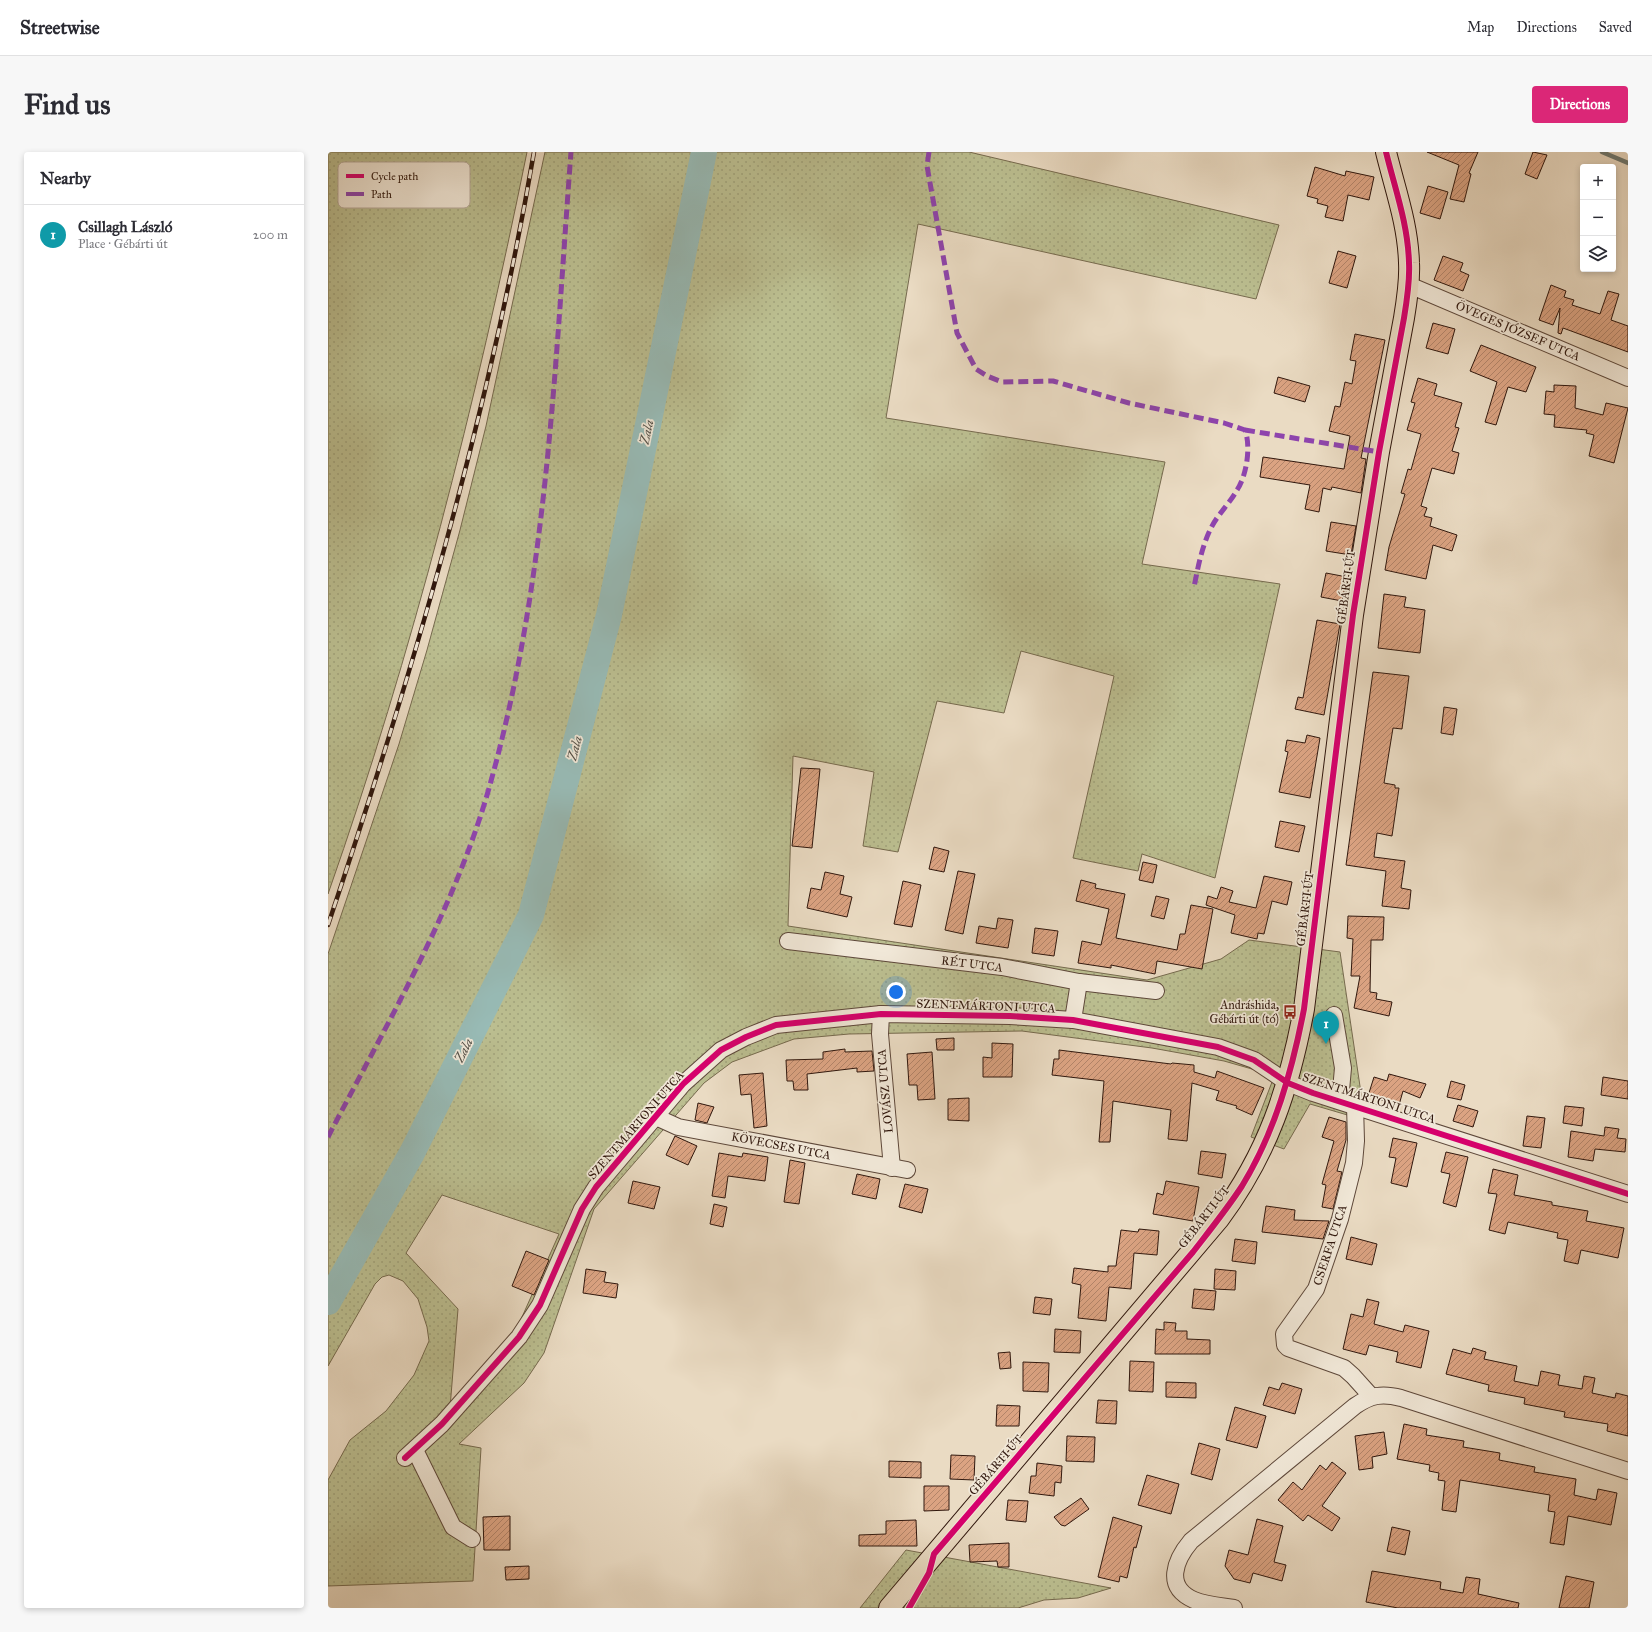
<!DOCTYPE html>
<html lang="en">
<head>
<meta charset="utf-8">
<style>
  body { margin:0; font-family:"IM FELL Great Primer",serif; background:#f7f7f7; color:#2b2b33 }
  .controls { position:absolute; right:12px; top:12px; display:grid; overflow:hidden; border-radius:4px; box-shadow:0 2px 6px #0003 }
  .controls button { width:36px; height:36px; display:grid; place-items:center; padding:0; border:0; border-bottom:1px solid #e1e1e2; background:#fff; color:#2b2b33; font:20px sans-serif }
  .you { position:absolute; left:568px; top:840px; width:14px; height:14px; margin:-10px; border:3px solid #fff; border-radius:50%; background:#1a73e8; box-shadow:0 0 0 6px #1a73e833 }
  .badge { display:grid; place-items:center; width:26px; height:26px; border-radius:50%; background:#db2777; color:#fff; font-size:13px; font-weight:700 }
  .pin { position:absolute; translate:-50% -33px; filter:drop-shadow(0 1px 2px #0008) }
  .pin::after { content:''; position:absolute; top:21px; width:14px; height:12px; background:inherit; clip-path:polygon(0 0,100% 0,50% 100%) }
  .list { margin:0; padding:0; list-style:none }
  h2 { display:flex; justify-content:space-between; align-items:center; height:52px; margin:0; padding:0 16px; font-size:17px }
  h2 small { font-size:13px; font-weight:400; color:#7c7c81 }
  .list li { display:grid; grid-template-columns:26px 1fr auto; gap:12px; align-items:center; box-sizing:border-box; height:60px; padding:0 16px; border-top:1px solid #e1e1e2 }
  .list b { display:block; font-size:15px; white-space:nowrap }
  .list p { margin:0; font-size:13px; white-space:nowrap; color:#7c7c81 }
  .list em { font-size:13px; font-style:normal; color:#7c7c81 }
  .icon { flex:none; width:22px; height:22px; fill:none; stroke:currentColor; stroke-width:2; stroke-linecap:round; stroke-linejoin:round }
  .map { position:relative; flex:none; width:1300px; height:1456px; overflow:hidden; border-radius:4px }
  header { display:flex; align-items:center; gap:24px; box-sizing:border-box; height:56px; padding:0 20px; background:#fff; border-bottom:1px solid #e1e1e2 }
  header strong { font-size:19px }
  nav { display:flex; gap:22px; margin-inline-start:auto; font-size:14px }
  .intro { display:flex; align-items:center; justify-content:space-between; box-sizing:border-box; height:96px; padding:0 24px }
  h1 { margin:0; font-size:28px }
  .button { padding:10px 18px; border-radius:4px; background:#db2777; color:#fff; font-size:14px; font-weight:700 }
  main { display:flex; gap:24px; padding:0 24px }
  aside { flex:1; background:#fff; border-radius:4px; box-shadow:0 2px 6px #0003 }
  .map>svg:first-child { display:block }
  .grass { fill:url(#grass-dots); stroke:#766a4e; fill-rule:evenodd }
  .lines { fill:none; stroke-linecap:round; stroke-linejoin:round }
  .stream { stroke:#6e7972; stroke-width:4.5 }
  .river { stroke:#98bbb6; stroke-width:26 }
  .building { fill:url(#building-hatch); stroke:#30170d }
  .minor-casing { stroke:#5e483a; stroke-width:18 }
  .major-casing { stroke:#30170d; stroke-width:22 }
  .minor { stroke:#f1e8d8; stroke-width:16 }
  .major { stroke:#eadbc3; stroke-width:20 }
  .rail-casing { stroke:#30170d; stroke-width:4.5 }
  .rail { stroke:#f1e8d8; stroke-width:3; stroke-dasharray:9; stroke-linecap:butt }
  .quiet { stroke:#8e44ad; stroke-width:5; stroke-dasharray:10 5; stroke-linecap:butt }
  .cycleway-casing { stroke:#f1e8d8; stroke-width:8 }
  .cycleway { stroke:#d6006c; stroke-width:6 }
  .labels { text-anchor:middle; stroke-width:3.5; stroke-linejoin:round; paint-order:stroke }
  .street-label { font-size:12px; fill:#30170d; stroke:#f1e8d8 }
  .poi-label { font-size:12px; fill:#30170d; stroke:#f1e8d8; text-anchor:end }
  .water-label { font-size:13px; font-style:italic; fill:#545048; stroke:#f1e8d8 }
  .key { fill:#f1e8d8; stroke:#b7a99b; stroke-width:1 }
  .key-label { font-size:11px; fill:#30170d }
</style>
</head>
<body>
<header>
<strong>Streetwise</strong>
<nav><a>Map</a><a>Directions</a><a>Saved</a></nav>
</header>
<div class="intro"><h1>Find us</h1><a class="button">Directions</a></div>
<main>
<aside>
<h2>Nearby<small></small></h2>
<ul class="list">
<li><span class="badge" style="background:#0f9aa8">1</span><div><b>Csillagh László</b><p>Place · Gébárti út</p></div><em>200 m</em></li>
</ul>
</aside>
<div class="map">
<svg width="1300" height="1456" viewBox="0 0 1300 1456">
  <defs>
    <pattern id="grass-dots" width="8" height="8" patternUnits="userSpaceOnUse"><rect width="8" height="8" fill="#bbbe90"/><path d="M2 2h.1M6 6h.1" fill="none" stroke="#a1a37b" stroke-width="1.8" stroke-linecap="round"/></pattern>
    <pattern id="building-hatch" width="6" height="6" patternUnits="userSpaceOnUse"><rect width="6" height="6" fill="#dba382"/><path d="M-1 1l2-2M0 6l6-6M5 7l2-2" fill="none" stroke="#b28469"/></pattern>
  </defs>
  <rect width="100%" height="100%" fill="#eadbc3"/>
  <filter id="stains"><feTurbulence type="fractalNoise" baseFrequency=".005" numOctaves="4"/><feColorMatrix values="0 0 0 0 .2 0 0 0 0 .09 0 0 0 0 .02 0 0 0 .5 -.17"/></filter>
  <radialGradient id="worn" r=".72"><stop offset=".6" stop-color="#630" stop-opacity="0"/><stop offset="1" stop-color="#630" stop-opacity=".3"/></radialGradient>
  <!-- grass -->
  <g class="grass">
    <path d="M0,0H199C148,252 85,500 0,742Z"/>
    <path d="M217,0H641L951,73L928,147L590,72L558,266L837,310L814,412L952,432L887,726L814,702L810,719L745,706L786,524L693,499L676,561L609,549L570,700L535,694L546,620L465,604L460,774L819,828L893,807L921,788L1012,800L1033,941V967L982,952L956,997L923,985L944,930L931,919L896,909L824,896L694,879L521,882L466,887L404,910L376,931L266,1057L216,1201L196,1231L131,1292L153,1296L145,1429L0,1434V1328L22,1288L58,1259L86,1223L101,1189L99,1175L90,1147L75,1129L61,1123L54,1125L47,1132L0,1214V802L71,592L99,498L132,378L158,274ZM114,1043L231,1082L186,1183L122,1256L130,1157L78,1101Z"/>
    <polygon points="578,1398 783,1436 750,1446 716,1448 690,1456 532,1456"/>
  </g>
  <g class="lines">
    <!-- stream -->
    <polyline class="stream" points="1274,0 1300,11"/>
    <!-- river -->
    <polyline class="river" points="0,1150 84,1001 203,763 281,463 376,0"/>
  </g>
  <!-- building -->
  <g class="building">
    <polygon points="1099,0 1150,0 1141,21 1143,22 1136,50 1122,47 1131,13"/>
    <polygon points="1205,0 1219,3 1209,27 1197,22"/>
    <polygon points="987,15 1017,24 1018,19 1046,25 1041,48 1020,43 1015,69 997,65 1000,54 989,51 990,47 979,44"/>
    <polygon points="1100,34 1120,40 1112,67 1092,61"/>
    <polygon points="1010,99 1028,104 1019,136 1001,131"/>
    <polygon points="1115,104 1135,111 1132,119 1141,123 1135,139 1106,128"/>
    <polygon points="1223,133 1238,139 1236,145 1246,148 1244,153 1272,162 1280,139 1291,142 1283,168 1300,174 1300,200 1235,176 1233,182 1230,181 1232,156 1225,173 1211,168"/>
    <polygon points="1105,171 1127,177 1120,202 1098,196"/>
    <polygon points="1027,182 1057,188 1033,306 1038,307 1033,341 1004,335 1003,338 995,336 991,360 977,357 982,333 932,325 935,305 1016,317 1022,284 1001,279 1007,254 1012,255 1017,230 1024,232 1028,209 1022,208"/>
    <polygon points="1153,193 1208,215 1198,240 1180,235 1168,273 1157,270 1169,230 1142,219"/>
    <polygon points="950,225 982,234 977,250 946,241"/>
    <polygon points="1090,226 1109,232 1106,243 1134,251 1127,275 1131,276 1124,299 1131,301 1126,322 1104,316 1093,354 1099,356 1096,364 1104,366 1102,374 1129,383 1124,399 1105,393 1098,427 1057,418 1061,395 1077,342 1073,341 1080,317 1083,318 1093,282 1079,278 1087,251 1083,250"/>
    <polygon points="1226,233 1248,234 1247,256 1275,263 1278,251 1300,256 1286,311 1261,304 1266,283 1258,281 1259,278 1226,275 1227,263 1216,262 1218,239 1226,240"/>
    <polygon points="1003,370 1028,374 1023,403 998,399"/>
    <polygon points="998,421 1019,425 1014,449 993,445"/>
    <polygon points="1056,442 1078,445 1076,455 1097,458 1092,501 1050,496"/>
    <polygon points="989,468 1012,472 996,563 967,557 970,545 975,546"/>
    <polygon points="1045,520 1081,524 1074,577 1065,576 1056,631 1067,633 1067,636 1071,636 1064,684 1049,681 1046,705 1077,709 1073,736 1083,738 1081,757 1054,754 1058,719 1018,713"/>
    <polygon points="1116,555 1129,557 1125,583 1113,581"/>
    <polygon points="979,583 992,586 982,646 951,640 960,600 957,599 959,588 977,591"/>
    <polygon points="473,616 492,617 484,696 464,694"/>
    <polygon points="952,669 977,674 971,700 947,695"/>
    <polygon points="606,695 621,699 616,720 601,717"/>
    <polygon points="815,710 829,713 825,731 811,728"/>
    <polygon points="630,719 647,722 635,782 617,778"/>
    <polygon points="497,720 516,724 512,742 524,745 519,765 479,756 483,736 493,738"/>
    <polygon points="936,724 964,730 959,753 944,749 936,782 930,781 929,787 903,781 907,763 878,753 880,744 889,747 893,735 905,739 901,750 928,756"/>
    <polygon points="753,728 768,732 767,736 797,742 788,786 849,798 852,782 857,782 863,753 885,757 874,817 829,809 827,822 783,813 783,816 750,811 754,789 773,793 781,757 748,749"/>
    <polygon points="575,729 593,733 584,775 566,772"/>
    <polygon points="828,744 841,747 836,767 823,764"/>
    <polygon points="1020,764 1056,765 1055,788 1043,788 1042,840 1049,841 1048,847 1064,850 1061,864 1026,856 1032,824 1023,824 1025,787 1019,786"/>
    <polygon points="670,766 685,768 680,796 648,791 651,774 668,777"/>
    <polygon points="707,776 730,779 726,804 704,801"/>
    <polygon points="626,886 626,898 609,898 608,887"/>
    <polygon points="664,891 685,892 684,925 655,925 655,905 664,906"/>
    <polygon points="517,897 517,900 544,899 546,919 529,920 529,916 479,922 480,938 466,938 465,929 459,929 458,908 495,907 495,900"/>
    <polygon points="731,898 843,912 844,911 866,913 866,920 887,926 889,919 936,936 924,963 908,956 909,954 888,948 891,939 864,931 859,989 840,987 843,958 785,949 782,990 771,990 776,929 724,923 726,907 731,907"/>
    <polygon points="604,900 607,947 590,948 589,933 581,933 579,902"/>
    <polygon points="435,921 439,974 426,976 423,942 413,943 411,923"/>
    <polygon points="1061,922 1098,932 1092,946 1075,939 1071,953 1040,944 1046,925 1059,929"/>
    <polygon points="1275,925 1300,929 1300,947 1273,943"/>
    <polygon points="1123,929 1137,933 1133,948 1119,945"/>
    <polygon points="641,946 641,969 620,968 620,947"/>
    <polygon points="370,951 386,955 379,971 367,968"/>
    <polygon points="1130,953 1150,959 1145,975 1125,969"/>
    <polygon points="1237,954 1256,956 1254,974 1235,971"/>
    <polygon points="1199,964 1217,966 1213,996 1195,994"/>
    <polygon points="1001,965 1018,970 1018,988 1009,1019 1014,1020 1005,1057 994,1055 998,1033 994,1032 1006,989 994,985"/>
    <polygon points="1277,975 1291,977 1289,986 1298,987 1297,1000 1267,997 1265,1009 1240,1005 1243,979 1276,984"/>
    <polygon points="347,984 369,994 360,1013 338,1003"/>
    <polygon points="1065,986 1089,991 1079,1035 1063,1031 1068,1006 1061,1005"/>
    <polygon points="873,999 898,1002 894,1026 870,1022"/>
    <polygon points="1118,1000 1140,1005 1128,1055 1115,1051 1122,1022 1113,1020"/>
    <polygon points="391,1001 414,1005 415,1001 440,1005 437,1029 400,1024 397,1046 384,1044"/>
    <polygon points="462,1008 477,1011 471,1052 456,1050"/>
    <polygon points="1165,1017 1190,1023 1186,1043 1224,1050 1224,1053 1260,1059 1258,1069 1296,1076 1290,1106 1253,1098 1250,1112 1236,1109 1240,1088 1229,1086 1230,1081 1180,1070 1177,1082 1161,1078 1169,1042 1160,1041"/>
    <polygon points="529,1022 552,1027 548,1047 524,1042"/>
    <polygon points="305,1029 332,1035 326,1057 300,1051"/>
    <polygon points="838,1029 871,1035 865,1069 825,1062 829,1041 835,1043"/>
    <polygon points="577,1032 600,1037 594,1061 571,1055"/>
    <polygon points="386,1052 399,1055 395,1075 382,1072"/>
    <polygon points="938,1054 967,1058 966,1068 1001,1069 995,1087 934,1080"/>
    <polygon points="811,1077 831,1079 829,1103 806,1101 803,1137 781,1135 778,1169 750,1166 753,1133 744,1131 746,1116 780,1120 780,1114 788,1114 793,1078 810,1080"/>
    <polygon points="1023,1085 1049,1092 1044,1113 1018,1107"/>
    <polygon points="907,1087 929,1090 927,1112 904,1109"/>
    <polygon points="198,1099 221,1108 206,1143 184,1134"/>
    <polygon points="258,1117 278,1120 276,1130 290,1132 288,1146 255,1141"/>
    <polygon points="887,1117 908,1119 907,1138 886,1137"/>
    <polygon points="866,1137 888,1139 886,1158 864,1156"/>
    <polygon points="707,1145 724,1147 722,1163 705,1161"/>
    <polygon points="1039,1147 1051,1150 1046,1172 1075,1180 1077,1173 1101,1179 1093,1216 1068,1210 1070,1200 1041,1193 1038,1203 1015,1197 1023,1162 1035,1165"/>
    <polygon points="836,1170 848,1171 847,1179 859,1179 859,1187 882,1188 882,1202 827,1202 828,1177 836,1178"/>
    <polygon points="727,1177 753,1179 752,1201 726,1200"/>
    <polygon points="1145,1196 1158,1200 1156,1207 1189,1214 1186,1229 1210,1234 1213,1219 1232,1223 1230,1233 1254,1237 1256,1224 1267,1226 1264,1241 1287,1246 1288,1241 1300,1244 1300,1284 1279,1279 1280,1272 1236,1265 1237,1260 1196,1252 1197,1246 1160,1239 1161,1233 1118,1222 1125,1197 1143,1202"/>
    <polygon points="682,1200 683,1216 672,1217 670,1201"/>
    <polygon points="802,1209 826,1210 825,1240 801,1239"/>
    <polygon points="695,1210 721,1211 720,1240 695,1239"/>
    <polygon points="838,1230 868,1231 868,1246 838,1245"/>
    <polygon points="954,1231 974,1237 967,1262 935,1253 941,1235 951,1238"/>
    <polygon points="770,1248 789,1249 788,1272 768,1271"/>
    <polygon points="669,1253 692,1254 691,1274 668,1274"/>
    <polygon points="907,1255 938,1264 929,1296 898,1288"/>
    <polygon points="1076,1272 1099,1277 1098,1283 1136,1289 1135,1295 1172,1301 1171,1308 1207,1315 1206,1320 1248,1327 1246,1343 1268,1348 1270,1337 1289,1341 1283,1373 1240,1364 1236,1393 1222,1391 1227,1360 1220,1359 1222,1343 1132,1328 1128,1360 1114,1358 1117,1329 1110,1328 1111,1321 1101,1319 1102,1313 1069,1307"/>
    <polygon points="1056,1280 1059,1302 1044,1305 1045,1316 1031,1318 1027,1284"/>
    <polygon points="739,1284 767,1285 766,1310 738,1309"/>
    <polygon points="871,1291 892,1297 884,1328 863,1322"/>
    <polygon points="623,1303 647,1304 646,1328 622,1327"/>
    <polygon points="561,1309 593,1310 593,1326 561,1325"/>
    <polygon points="1004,1310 1018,1321 994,1354 1012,1366 1004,1379 980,1363 975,1369 950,1348 965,1330 974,1338 992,1313 998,1318"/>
    <polygon points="709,1311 734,1314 733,1331 727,1330 726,1344 701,1341 703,1324 708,1324"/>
    <polygon points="819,1323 851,1332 843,1362 810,1353"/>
    <polygon points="596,1334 621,1334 621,1358 596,1359"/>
    <polygon points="753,1346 761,1357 737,1374 733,1373 726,1365"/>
    <polygon points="680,1348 700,1349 698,1370 678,1368"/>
    <polygon points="182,1364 182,1398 156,1398 155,1365"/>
    <polygon points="785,1365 814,1374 808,1396 806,1395 799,1426 792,1424 791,1430 770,1425"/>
    <polygon points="929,1367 955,1374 946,1410 958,1413 954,1429 925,1421 922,1431 906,1427 897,1414 901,1398 920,1403"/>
    <polygon points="588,1368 589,1394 531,1394 531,1383 558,1382 558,1369"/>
    <polygon points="1064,1375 1082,1379 1077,1403 1059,1399"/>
    <polygon points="681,1391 681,1415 670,1415 669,1409 642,1410 641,1393"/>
    <polygon points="201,1414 201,1427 178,1428 177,1415"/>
    <polygon points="1044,1419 1113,1430 1112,1437 1135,1441 1138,1425 1152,1427 1150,1442 1191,1451 1190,1456 1070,1456 1038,1450"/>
    <polygon points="1238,1424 1266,1430 1261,1456 1231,1456"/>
  </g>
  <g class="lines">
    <defs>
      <g id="minor">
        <polyline points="1081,133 1300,226"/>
        <polyline points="460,789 674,815 751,830 828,839"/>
        <polyline points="553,862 552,882 564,1016"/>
        <polyline points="1006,863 1015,916 1012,949"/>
        <polyline points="745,868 751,830"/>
        <polyline points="1027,953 1028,989 1026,1011 1012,1067 988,1137 956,1182 957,1193 960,1196 1016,1216 1025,1224 1043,1244"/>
        <polyline points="328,965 350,975 579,1018"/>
        <polyline points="87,1298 125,1375 144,1387"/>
        <polyline points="77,1306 114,1272 191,1185 212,1153 254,1057 268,1035 355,932 393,898 418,885 448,873 553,862 682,864 745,868 890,895 926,908 960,931 985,941 1300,1042"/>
        <path d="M906,1456C893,1454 878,1453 866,1448C836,1435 847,1408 863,1389L1027,1254C1043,1243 1054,1241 1073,1246L1300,1319"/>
      </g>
      <path id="major" d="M561,1456L891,1067C940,1001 961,937 976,857L1025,463L1051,300L1076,166C1079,148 1082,129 1081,111C1080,72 1067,37 1058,0"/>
    </defs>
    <!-- minor casing -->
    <use href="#minor" class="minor-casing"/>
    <!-- major casing -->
    <use href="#major" class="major-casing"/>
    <!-- minor -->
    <use href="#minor" class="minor"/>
    <!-- major -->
    <use href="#major" class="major"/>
    <defs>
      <path id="rail" d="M0,773C85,520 161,263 206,0"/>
    </defs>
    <!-- rail casing -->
    <use href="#rail" class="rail-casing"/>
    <!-- rail -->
    <use href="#rail" class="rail"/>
    <!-- quiet -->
    <g class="quiet">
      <path d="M601,0L599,14L629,181L648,217L659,224L674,230L725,229L801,251L896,271L917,278C923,294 919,323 909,338C902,351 890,362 883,376C874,394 870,415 866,435"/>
      <polyline points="917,278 1051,300"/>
      <path d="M0,985C59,871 129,754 163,629C220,424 227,210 243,0"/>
    </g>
    <defs>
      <g id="cycleway">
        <polyline points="77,1306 114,1272 191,1185 212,1153 254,1057 268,1035 355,932 393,898 418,885 448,873 553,862 682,864 745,868 890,895 926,908 960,931 985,941 1300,1042"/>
        <path d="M581,1456L601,1421L606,1402L865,1100C882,1078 899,1057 914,1034C947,980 964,919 976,857L1025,463L1051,300L1076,166C1079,148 1082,129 1081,111C1080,72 1067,37 1058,0"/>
      </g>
    </defs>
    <!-- cycleway casing -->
    <use href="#cycleway" class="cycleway-casing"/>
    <!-- cycleway -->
    <use href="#cycleway" class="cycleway"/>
  </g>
  <!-- icons -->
  <defs>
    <symbol id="bus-bare" viewBox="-9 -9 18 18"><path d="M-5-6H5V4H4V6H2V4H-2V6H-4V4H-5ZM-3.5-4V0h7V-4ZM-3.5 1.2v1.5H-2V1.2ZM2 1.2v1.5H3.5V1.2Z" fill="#8f2418" stroke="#f1e8d8" stroke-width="2.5" paint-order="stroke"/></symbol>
  </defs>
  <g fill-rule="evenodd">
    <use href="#bus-bare" x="952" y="850" width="20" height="20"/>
  </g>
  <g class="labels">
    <!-- street labels -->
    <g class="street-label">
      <text transform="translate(1190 179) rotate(23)" y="4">ÖVEGES JÓZSEF UTCA</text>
      <text transform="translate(1018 435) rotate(-82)" y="4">GÉBÁRTI ÚT</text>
      <text transform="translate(977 757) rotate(-83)" y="4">GÉBÁRTI ÚT</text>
      <text transform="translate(644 812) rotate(7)" y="4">RÉT UTCA</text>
      <text transform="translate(658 854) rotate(2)" y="4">SZENTMÁRTONI UTCA</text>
      <text transform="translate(557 939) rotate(-95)" y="4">LOVÁSZ UTCA</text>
      <text transform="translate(1041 946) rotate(18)" y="4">SZENTMÁRTONI UTCA</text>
      <text transform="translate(308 973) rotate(-49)" y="4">SZENTMÁRTONI UTCA</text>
      <text transform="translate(453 994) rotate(11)" y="4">KÖVECSES UTCA</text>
      <text transform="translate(876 1065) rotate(-52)" y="4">GÉBÁRTI ÚT</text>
      <text transform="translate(1002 1093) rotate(-72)" y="4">CSERFA UTCA</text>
      <text transform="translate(668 1313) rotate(-49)" y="4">GÉBÁRTI ÚT</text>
    </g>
    <!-- poi labels -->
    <g class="poi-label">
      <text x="951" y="857">Andráshida,<tspan x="951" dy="14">Gébárti út (tó)</tspan></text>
    </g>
    <!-- water labels -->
    <g class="water-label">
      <text transform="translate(318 280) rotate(-78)" y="5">Zala</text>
      <text transform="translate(246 596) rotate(-75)" y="5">Zala</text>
      <text transform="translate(135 898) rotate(-64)" y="5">Zala</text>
    </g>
  </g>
  <!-- legend -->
  <rect x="10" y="10" width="132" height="46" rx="6" class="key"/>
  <rect x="18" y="22" width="18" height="4" fill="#d6006c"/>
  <rect x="18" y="40" width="18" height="4" fill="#8e44ad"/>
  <g class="key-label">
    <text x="43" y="28">Cycle path</text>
    <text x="43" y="46">Path</text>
  </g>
  <rect width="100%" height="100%" filter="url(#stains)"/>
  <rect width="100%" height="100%" fill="url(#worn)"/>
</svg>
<div class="controls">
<button>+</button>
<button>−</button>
<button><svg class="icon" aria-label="layers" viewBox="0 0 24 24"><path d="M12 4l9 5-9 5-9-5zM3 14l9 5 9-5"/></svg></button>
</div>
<div class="you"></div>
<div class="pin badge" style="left:998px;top:892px;background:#0f9aa8">1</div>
</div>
</main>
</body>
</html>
